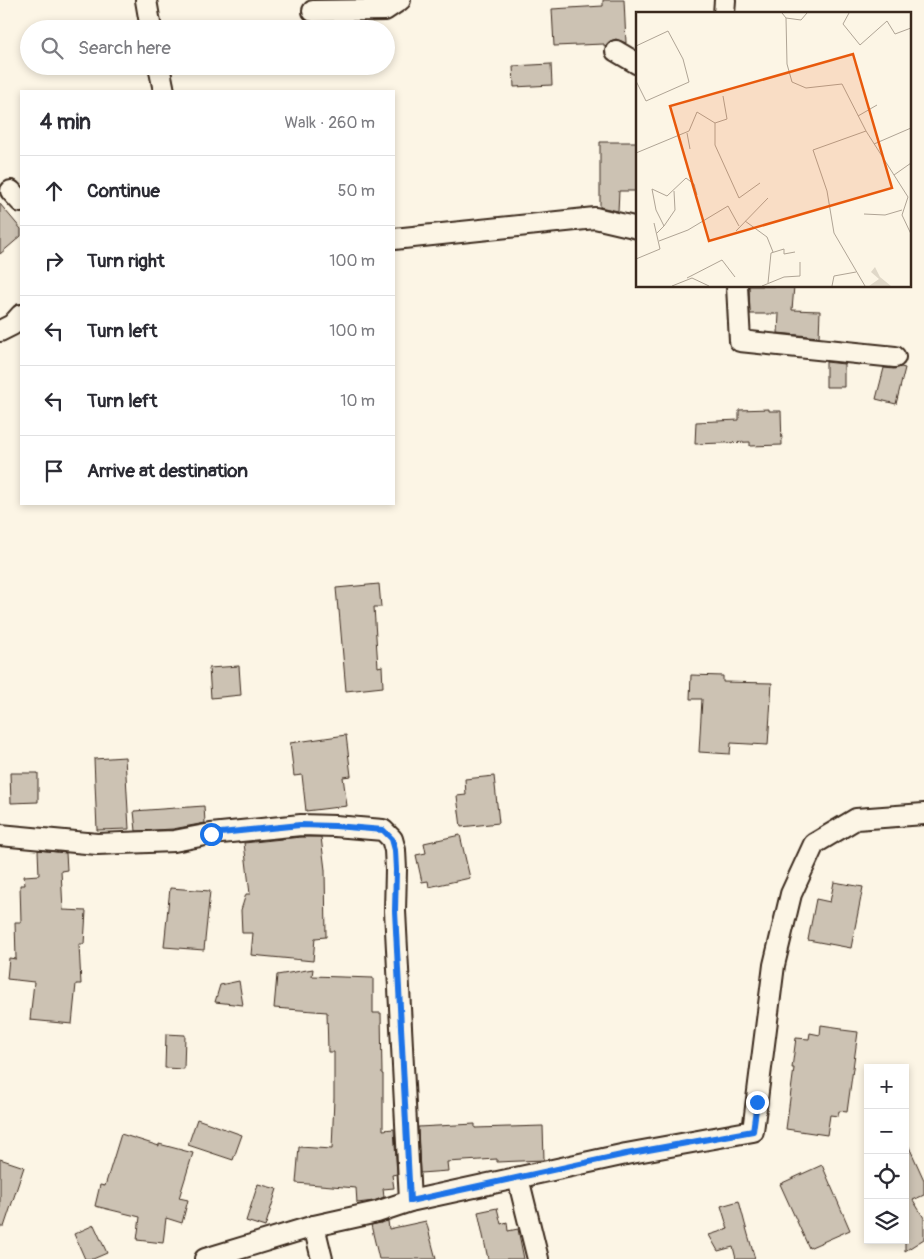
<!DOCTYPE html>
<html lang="en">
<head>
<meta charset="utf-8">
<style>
  body { margin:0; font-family:Pangolin,sans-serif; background:#f7f7f7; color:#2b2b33 }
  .controls { position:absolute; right:15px; bottom:15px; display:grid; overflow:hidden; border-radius:0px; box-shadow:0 2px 8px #0003 }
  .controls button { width:45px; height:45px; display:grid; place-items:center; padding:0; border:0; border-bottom:1px solid #e1e1e2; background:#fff; color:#2b2b33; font:25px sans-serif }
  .stop { position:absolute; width:15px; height:15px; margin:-11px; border:4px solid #1a73e8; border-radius:50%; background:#fff }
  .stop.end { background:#1a73e8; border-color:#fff; box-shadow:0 1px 5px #0008 }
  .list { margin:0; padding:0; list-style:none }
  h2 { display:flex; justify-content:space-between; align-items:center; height:65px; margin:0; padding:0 20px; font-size:21px }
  h2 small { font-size:16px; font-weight:400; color:#7c7c81 }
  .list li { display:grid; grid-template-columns:32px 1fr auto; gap:15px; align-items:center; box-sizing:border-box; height:70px; padding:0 20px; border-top:1px solid #e1e1e2 }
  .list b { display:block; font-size:19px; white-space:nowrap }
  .list em { font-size:16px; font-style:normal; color:#7c7c81 }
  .icon { flex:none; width:28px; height:28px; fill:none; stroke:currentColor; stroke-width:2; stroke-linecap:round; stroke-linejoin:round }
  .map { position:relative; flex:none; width:924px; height:1259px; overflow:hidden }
  .search { position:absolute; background:#fff; box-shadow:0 2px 8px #0003; left:20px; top:20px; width:375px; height:55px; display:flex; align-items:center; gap:12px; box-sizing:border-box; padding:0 18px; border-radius:28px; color:#7c7c81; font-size:19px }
  .panel { position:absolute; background:#fff; box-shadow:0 2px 8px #0003; left:20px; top:90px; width:375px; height:415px; border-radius:0px }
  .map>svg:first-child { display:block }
  .building { fill:#ccc2b3; stroke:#3b2a1e }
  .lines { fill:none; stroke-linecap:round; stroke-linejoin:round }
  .minor-casing { stroke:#3b2a1e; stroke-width:24 }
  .minor { stroke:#fcf5e5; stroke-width:20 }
  .route { stroke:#1a73e8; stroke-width:6 }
  .inset-road { fill:none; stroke:#afa495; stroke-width:1 }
  .view { fill:#e8590c; fill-opacity:0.15; stroke:#e8590c; stroke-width:2.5 }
  .inset-edge { fill:none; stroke:#3b2a1e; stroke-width:2.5 }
</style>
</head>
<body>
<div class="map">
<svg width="924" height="1259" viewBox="0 0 924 1259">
  <rect width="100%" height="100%" fill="#fcf5e5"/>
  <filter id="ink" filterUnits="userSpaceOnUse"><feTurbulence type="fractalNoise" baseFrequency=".02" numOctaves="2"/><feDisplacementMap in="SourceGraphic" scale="10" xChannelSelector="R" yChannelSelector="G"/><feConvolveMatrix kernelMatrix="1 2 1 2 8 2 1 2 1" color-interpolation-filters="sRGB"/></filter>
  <g filter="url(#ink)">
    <!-- building -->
    <g class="building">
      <polygon points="603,0 624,0 626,43 616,39 610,41 605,46 604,46 604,44 554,46 552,9 603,6"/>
      <polygon points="551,64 552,85 514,87 513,66"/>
      <polygon points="600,142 638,142 638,191 619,191 618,211 600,207"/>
      <polygon points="0,204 21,229 21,236 0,254"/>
      <polygon points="749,286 794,286 792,310 820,311 819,337 778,333 779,314 750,314"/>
      <polygon points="826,362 844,364 844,387 826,387"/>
      <polygon points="901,367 905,368 896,404 876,399 884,368 894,369"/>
      <polygon points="769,409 769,411 781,411 782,445 750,446 750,442 695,444 696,422 739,420 739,410"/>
      <polygon points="379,584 381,607 374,607 378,667 382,666 383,687 346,691 339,610 338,610 336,588"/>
      <polygon points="239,666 241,695 211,698 209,668"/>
      <polygon points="691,675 723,676 723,682 772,683 768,745 731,743 730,754 699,752 702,699 690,699"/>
      <polygon points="346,735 351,776 343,777 347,806 306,811 302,775 294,776 290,743"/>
      <polygon points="125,757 129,829 97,830 94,759"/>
      <polygon points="10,773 38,773 38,802 11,803"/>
      <polygon points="494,776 499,823 461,827 457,796 466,795 465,779"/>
      <polygon points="204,806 205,823 173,829 136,831 134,811"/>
      <polygon points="460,835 470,878 429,887 428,881 422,882 416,855 426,853 424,843"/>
      <polygon points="301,837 321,837 325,870 326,937 315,938 313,961 251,955 253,933 242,933 241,910 246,894 250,894 244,843"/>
      <polygon points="38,850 66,853 67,870 61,871 63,910 86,911 84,944 79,944 81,984 76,984 72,1024 30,1020 34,982 7,979 9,958 16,959 15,922 21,922 20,885 25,885 24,876 39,875"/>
      <polygon points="834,882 863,887 851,948 808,940 816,899 830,902"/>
      <polygon points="170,888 210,891 204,950 164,947"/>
      <polygon points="313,969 312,976 373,978 373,1013 381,1013 382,1074 383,1074 383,1130 394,1129 397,1174 392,1175 394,1188 383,1189 384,1197 374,1201 357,1203 356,1188 296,1183 299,1147 332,1149 334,1098 334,1052 328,1052 327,1012 274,1008 277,975"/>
      <polygon points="239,981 243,1005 215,1002 220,985"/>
      <polygon points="821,1025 842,1028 842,1030 858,1032 847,1112 839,1111 838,1116 830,1115 827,1135 786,1129 794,1068 792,1068 796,1038 809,1039 810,1033 820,1035"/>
      <polygon points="166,1034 185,1035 184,1069 165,1068"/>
      <polygon points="197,1119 242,1135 233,1160 188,1145"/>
      <polygon points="475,1124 475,1128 543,1126 544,1160 497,1162 497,1159 447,1162 448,1171 420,1173 418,1127"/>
      <polygon points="121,1134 159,1146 159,1144 193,1153 179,1198 188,1200 182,1223 166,1218 163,1243 137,1240 140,1217 95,1206 100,1185 105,1186"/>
      <polygon points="905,1138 924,1180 924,1195 913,1200 924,1218 924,1239 905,1251"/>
      <polygon points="0,1159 24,1167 4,1227 0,1227"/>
      <polygon points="822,1165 850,1230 809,1248 780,1184"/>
      <polygon points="258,1184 277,1189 265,1227 246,1221"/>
      <polygon points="739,1201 745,1224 755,1259 736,1259 733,1247 718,1251 709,1235 728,1229 721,1206"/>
      <polygon points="497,1208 501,1224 507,1222 508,1231 518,1229 524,1259 488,1259 478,1212"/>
      <polygon points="388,1221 389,1229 426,1221 436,1259 379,1259 371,1225"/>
      <polygon points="94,1225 107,1253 93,1259 85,1259 74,1234"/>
    </g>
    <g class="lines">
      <defs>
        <g id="minor">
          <polyline points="146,0 151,29"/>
          <polyline points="313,11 385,10 400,0"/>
          <polyline points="724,14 725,0"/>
          <polyline points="616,51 638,64"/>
          <polyline points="159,66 164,91"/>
          <polyline points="11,191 21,202"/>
          <polyline points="394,239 595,218 638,228"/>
          <polyline points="737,286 740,341 895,357"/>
          <polyline points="0,331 12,325 21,315"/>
          <polyline points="0,835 97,844 174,841 211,834 301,825 335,826 383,830 392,839 395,850 396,870 395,911 410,1201"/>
          <polyline points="518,1178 538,1259"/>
          <polyline points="314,1226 322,1259"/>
          <polyline points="205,1259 314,1226 377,1212 410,1201 626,1154 753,1131 774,965 791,894 814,844 856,819 924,814"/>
        </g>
      </defs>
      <!-- minor casing -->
      <use href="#minor" class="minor-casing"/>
      <!-- minor -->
      <use href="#minor" class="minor"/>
    </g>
  </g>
  <g class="lines" filter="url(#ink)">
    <!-- route -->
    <polyline class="route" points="211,834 300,825 335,826 383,830 392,839 395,850 396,870 395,911 410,1201 626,1154 753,1131 757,1102"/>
  </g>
  <!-- overview -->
  <g transform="translate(636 12)">
    <rect width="275" height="275" fill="#fcf5e5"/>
    <path d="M239,255L244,265L255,274H233L243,267L235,260Z" fill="#e0d8c8"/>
    <path class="inset-road" d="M146,1L150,6L151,52L156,70L170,76L206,72L230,119L272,185L266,203L275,222M213,1L207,12L224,33L251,9L259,22L275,16M150,6L165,8L171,1M0,34L32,19L47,47L53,70L10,89L0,69M222,104L241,93M79,111V133L103,186L124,171M51,121L54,137M238,132L275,116M0,141L53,119L61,100L79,111L91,107L87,84M258,163L275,151M16,177L31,184L50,166L58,172L61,183M16,177L20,198L28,214L21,221M228,202L249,203L266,198M109,209L131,225L137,240M28,214L39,198L38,179M100,219L132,186M23,229L52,218L92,194L103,214M0,247L24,237L18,211M51,266L86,248L99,265M132,271L135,241L148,237V242L159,240M36,274L56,266L73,274M126,274L148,265L164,264V250M196,274L198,264L220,260M229,274L198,221L191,179L177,138L230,119"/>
    <path class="view" d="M217,42L256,176L73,229L34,94Z"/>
    <rect width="275" height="275" class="inset-edge"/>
  </g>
</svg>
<div class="controls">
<button>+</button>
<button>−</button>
<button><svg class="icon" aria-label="locate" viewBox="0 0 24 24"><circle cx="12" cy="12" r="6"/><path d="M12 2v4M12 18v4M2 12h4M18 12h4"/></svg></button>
<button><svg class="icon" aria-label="layers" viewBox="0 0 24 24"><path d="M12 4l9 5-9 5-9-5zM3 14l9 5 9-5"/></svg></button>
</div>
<div class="stop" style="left:211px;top:834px"></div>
<div class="stop end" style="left:757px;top:1102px"></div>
<div class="search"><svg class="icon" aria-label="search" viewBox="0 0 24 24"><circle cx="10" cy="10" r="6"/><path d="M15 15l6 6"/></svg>Search here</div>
<section class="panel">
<h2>4 min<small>Walk · 260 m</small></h2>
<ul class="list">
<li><svg class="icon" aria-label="ahead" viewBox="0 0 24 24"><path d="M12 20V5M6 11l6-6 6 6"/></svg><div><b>Continue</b></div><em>50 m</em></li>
<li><svg class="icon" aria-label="right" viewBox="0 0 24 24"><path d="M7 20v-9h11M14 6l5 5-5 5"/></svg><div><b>Turn right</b></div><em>100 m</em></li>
<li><svg class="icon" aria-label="left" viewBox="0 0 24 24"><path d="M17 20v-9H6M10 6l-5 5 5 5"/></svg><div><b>Turn left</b></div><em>100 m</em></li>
<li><svg class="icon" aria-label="left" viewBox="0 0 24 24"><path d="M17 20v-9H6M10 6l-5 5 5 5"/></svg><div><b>Turn left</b></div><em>10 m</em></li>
<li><svg class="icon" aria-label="arrive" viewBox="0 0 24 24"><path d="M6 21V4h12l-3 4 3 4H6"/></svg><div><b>Arrive at destination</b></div></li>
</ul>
</section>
</div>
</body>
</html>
